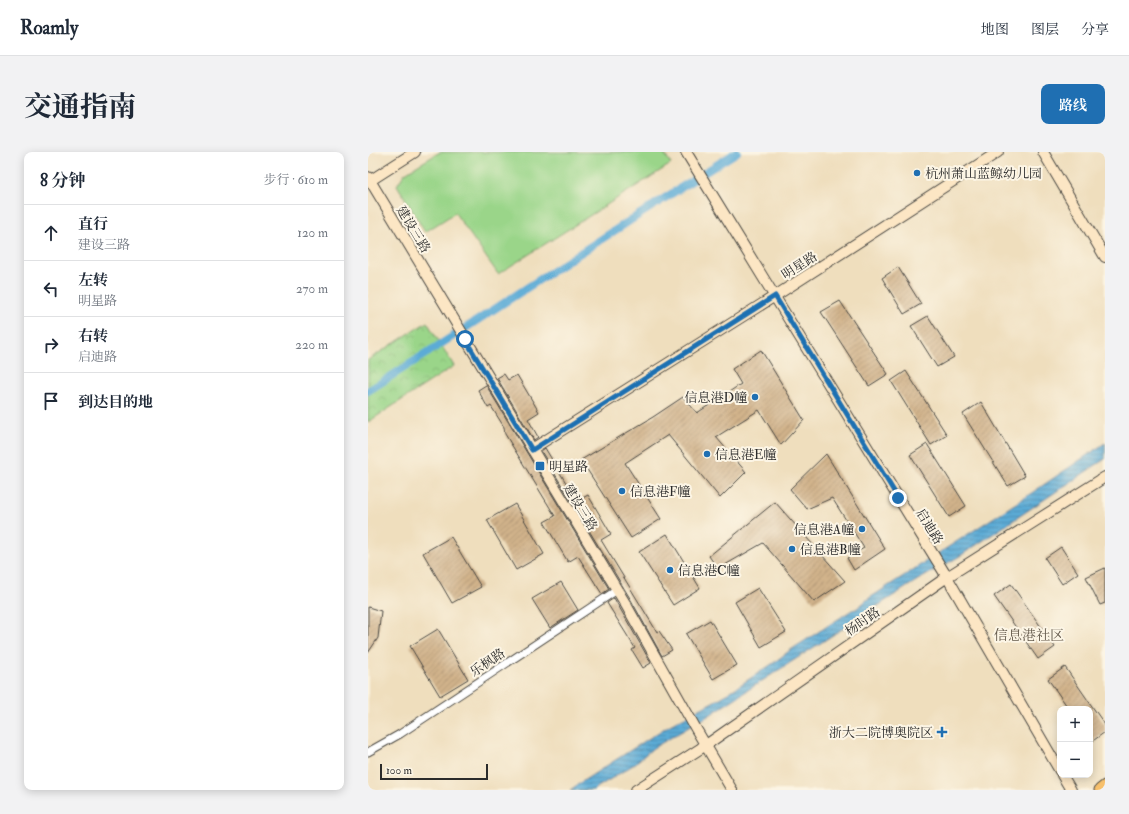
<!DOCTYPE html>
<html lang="zh">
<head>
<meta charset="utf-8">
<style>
  body { margin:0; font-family:"IM FELL Double Pica","Noto Serif SC",serif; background:#f2f2f3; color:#1f2937 }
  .controls { position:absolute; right:12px; bottom:12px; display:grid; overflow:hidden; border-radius:8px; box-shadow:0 2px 10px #0003 }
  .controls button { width:36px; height:36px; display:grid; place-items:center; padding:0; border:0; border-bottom:1px solid #e0e1e3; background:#fff; color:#1f2937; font:20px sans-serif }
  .scale { position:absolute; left:12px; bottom:10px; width:108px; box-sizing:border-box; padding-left:4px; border:2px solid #2b2b2b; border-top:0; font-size:11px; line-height:14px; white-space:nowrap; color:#2b2b2b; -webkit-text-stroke:3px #fcf5e5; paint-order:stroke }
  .stop { position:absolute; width:12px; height:12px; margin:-9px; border:3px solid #1f6fb2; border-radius:50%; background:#fff }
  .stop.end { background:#1f6fb2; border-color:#fff; box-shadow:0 1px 4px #0008 }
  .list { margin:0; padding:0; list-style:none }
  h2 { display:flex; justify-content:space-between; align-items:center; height:52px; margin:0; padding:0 16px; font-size:17px }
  h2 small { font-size:13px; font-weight:400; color:#747a83 }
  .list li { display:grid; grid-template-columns:26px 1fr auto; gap:12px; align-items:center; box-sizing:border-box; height:56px; padding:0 16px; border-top:1px solid #e0e1e3 }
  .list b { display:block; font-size:15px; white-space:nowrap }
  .list p { margin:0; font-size:13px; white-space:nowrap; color:#747a83 }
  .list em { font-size:13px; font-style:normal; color:#747a83 }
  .icon { flex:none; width:22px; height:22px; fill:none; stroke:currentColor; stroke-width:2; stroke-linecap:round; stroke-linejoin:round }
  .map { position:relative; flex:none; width:737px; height:638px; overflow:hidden; border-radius:8px }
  header { display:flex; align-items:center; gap:24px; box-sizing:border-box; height:56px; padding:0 20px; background:#fff; border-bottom:1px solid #e0e1e3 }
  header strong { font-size:19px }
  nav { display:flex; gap:22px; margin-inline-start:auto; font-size:14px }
  .intro { display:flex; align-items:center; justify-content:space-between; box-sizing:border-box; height:96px; padding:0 24px }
  h1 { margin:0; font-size:28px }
  .button { padding:10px 18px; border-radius:8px; background:#1f6fb2; color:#fff; font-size:14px; font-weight:700 }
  main { display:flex; gap:24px; padding:0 24px }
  aside { flex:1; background:#fff; border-radius:8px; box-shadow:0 2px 10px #0003 }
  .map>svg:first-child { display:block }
  .green { fill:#9ad589; stroke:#62805a }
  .park { fill:url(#park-crowns); stroke:#62805a }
  .water { fill:url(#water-rules); stroke:#446b80 }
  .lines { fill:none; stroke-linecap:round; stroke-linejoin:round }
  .canal { stroke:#5cabd6; stroke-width:8 }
  .building { fill:url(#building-hatch) }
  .street-casing { stroke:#484641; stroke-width:9 }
  .secondary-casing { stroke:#484641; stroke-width:12 }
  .primary-casing { stroke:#484641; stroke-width:13 }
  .street { stroke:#fff; stroke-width:7 }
  .secondary { stroke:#fce6c4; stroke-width:10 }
  .primary { stroke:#f7c06c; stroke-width:11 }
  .route { stroke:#1f6fb2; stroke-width:5 }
  .poi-dot { fill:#1f6fb2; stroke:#fcf5e5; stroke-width:1.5 }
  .labels { text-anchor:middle; stroke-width:4; stroke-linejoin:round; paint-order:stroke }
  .poi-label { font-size:13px; fill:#2b2b2b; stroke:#fcf5e5; text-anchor:start }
  .street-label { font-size:13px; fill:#2b2b2b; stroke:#fcf5e5 }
  .neighbourhood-label { font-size:14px; fill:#655b4d; stroke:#fcf5e5 }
</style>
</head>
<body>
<header>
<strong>Roamly</strong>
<nav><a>地图</a><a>图层</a><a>分享</a></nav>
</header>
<div class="intro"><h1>交通指南</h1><a class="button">路线</a></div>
<main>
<aside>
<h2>8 分钟<small>步行 · 610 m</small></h2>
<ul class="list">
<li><svg class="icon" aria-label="ahead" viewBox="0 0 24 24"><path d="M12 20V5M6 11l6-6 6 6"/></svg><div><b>直行</b><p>建设三路</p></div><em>120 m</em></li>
<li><svg class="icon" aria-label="left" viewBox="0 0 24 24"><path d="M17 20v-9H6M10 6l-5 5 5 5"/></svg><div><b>左转</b><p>明星路</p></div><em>270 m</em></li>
<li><svg class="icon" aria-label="right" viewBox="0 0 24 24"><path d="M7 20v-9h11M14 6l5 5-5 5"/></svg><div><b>右转</b><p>启迪路</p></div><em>220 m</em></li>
<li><svg class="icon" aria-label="arrive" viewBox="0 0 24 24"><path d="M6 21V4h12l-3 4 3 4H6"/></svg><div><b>到达目的地</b></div></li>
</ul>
</aside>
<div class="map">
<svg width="737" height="638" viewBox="0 0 737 638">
  <defs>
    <pattern id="park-crowns" width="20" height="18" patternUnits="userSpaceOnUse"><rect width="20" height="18" fill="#9ad589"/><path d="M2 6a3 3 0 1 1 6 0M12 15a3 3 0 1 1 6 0" fill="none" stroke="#85b776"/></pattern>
    <pattern id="water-rules" width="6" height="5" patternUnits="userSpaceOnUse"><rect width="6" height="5" fill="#5cabd6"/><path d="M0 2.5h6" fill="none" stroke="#4c8bae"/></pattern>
    <pattern id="building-hatch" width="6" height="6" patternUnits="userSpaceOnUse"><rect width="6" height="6" fill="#d1b38b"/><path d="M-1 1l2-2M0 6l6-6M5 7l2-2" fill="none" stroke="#aa9272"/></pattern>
  </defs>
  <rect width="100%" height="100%" fill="#fcf5e5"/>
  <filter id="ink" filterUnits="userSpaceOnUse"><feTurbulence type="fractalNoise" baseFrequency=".025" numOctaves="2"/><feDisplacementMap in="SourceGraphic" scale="8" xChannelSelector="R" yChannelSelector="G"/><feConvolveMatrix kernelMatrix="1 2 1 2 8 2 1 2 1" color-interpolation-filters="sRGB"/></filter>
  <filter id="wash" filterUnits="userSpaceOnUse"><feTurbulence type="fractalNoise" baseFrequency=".012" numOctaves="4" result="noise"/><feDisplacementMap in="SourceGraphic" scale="16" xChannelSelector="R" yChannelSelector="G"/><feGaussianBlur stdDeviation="0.9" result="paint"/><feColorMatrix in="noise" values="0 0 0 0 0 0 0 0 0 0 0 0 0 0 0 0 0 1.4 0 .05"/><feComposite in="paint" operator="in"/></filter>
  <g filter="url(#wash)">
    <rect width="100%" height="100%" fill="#efdebd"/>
    <!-- green -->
    <polygon class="green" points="72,0 295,0 303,12 130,122 87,61 57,80 29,33 37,21"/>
    <!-- park -->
    <polygon class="park" points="59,170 86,214 0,270 0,208"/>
    <!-- water -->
    <polygon class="water" points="737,291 737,307 592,404 545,431 340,564 285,596 265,613 225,638 202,638 215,629 300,574 354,545 404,512 421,499 484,458 488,457 500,447 665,340"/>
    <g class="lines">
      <!-- canal -->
      <path class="canal" d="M0,239C124,160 245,78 369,0"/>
    </g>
    <g id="blocks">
      <!-- building -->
      <g class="building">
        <polygon points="530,115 553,152 536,162 514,126"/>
        <polygon points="472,149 520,222 501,234 453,160"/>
        <polygon points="560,164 586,205 569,215 543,174"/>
        <polygon points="393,198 436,268 413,293 391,258 348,285 378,320 352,346 300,283 257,311 293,367 263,386 213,308 285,265 315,245 329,261 373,232 364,217"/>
        <polygon points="538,219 579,283 563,293 523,229"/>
        <polygon points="136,222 140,228 149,223 171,260 160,267 170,285 166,288 129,226"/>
        <polygon points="118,233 241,437 234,442 210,404 200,410 176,370 187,364 137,282 136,275 123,254 120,256 110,238"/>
        <polygon points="613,250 657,324 640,334 595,262"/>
        <polygon points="559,292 598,354 581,365 542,303"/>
        <polygon points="177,296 209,349 220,343 243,382 233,388 289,480 291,479 304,498 294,504 263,448 173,299"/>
        <polygon points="458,302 517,397 486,418 479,406 496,396 464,346 439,357 422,337"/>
        <polygon points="407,350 477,429 446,450 395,391 350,417 341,404"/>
        <polygon points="147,352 176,402 148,418 119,368"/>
        <polygon points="299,382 332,436 305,453 271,400"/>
        <polygon points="83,385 113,435 84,451 55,401"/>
        <polygon points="693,395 710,421 694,432 677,406"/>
        <polygon points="737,416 737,451 732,453 718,425"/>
        <polygon points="193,430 210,458 182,476 164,447"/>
        <polygon points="643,432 687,495 670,507 626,444"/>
        <polygon points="390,436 418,480 393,495 367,450"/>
        <polygon points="246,446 283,511 275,516 264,498 267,496 239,451"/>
        <polygon points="0,455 13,459 10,486 0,501"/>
        <polygon points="342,468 369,513 345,527 318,482"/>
        <polygon points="70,477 100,527 72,544 42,494"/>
        <polygon points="697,515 737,573 737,580 722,591 722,557 701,557 680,527"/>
      </g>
    </g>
  </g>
  <g filter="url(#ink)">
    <use href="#blocks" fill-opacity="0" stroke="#484641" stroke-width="1"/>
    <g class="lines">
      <defs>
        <polyline id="street" points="0,600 32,582 249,438"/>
        <g id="secondary">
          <polyline points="318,0 579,425 692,619"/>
          <polyline points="675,0 737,105"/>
          <polyline points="0,25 257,451 328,577 364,638"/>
          <polyline points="0,30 47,0"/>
          <polyline points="164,297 407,144 630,0"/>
          <polyline points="694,623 703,638"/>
          <polyline points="268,638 338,593 579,425 737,325"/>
        </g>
        <polyline id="primary" points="732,638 737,634"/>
      </defs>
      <!-- street casing -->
      <use href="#street" class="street-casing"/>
      <!-- secondary casing -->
      <use href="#secondary" class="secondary-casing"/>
      <!-- primary casing -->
      <use href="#primary" class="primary-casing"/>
      <!-- street -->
      <use href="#street" class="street"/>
      <!-- secondary -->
      <use href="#secondary" class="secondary"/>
      <!-- primary -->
      <use href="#primary" class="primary"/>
    </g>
  </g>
  <g class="lines" filter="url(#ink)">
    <!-- route -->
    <polyline class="route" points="97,187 164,298 407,144 530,346"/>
  </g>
  <!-- markers -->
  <g class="poi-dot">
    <circle cx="549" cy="21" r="4"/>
    <circle cx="387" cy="245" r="4"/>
    <circle cx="339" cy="302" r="4"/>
    <rect x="167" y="309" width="10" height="10" rx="2"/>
    <circle cx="254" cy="339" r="4"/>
    <circle cx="494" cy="377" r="4"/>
    <circle cx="424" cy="397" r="4"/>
    <circle cx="302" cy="418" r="4"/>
    <path d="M572 574h4v4h4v4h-4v4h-4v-4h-4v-4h4z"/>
  </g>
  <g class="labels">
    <!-- poi labels -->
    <g class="poi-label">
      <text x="557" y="26">杭州萧山蓝鲸幼儿园</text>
      <text x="379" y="250" text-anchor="end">信息港D幢</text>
      <text x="347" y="307">信息港E幢</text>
      <text x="181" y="319">明星路</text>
      <text x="262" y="344">信息港F幢</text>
      <text x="486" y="382" text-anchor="end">信息港A幢</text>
      <text x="432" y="402">信息港B幢</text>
      <text x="310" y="423">信息港C幢</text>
      <text x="565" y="585" text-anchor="end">浙大二院博奥院区</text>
    </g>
    <!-- street labels -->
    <g class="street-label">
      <text transform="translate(46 77) rotate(59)" y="5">建设三路</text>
      <text transform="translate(431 113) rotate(-33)" y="5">明星路</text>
      <text transform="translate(213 355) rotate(59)" y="5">建设三路</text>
      <text transform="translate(562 374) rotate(58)" y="5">启迪路</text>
      <text transform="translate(494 469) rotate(-35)" y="5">杨时路</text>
      <text transform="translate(119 510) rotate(-34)" y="5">乐枫路</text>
    </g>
    <!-- neighbourhood labels -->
    <g class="neighbourhood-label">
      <text x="661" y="488">信息港社区</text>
    </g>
  </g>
</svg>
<div class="controls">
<button>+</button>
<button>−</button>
</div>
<div class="scale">100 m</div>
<div class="stop" style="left:97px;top:187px"></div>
<div class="stop end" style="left:530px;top:346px"></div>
</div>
</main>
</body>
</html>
